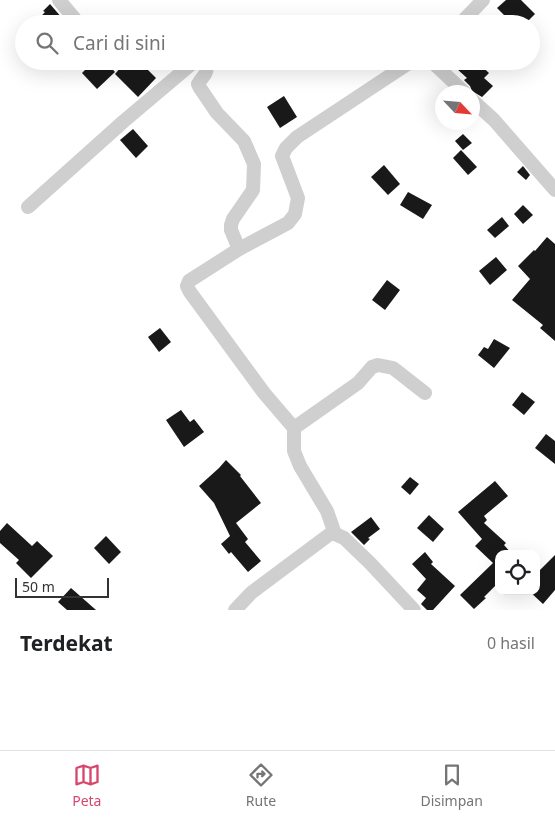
<!DOCTYPE html>
<html lang="id">
<head>
<meta charset="utf-8">
<style>
  body { margin:0; font-family:"Noto Sans",sans-serif; background:#f2f2f2; color:#202124 }
  .controls { position:absolute; right:15px; bottom:15px; display:grid; overflow:hidden; border-radius:10px; box-shadow:0 5px 20px #0002 }
  .controls button { width:45px; height:45px; display:grid; place-items:center; padding:0; border:0; border-bottom:1px solid #e0e0e0; background:#fff; color:#202124; font:25px sans-serif }
  .compass { position:absolute; left:435px; top:85px; width:45px; height:45px; border-radius:50%; background:#fff; box-shadow:0 5px 20px #0002; rotate:116deg }
  .scale { position:absolute; left:15px; bottom:12px; width:94px; box-sizing:border-box; padding-left:5px; border:2px solid #323232; border-top:0; font-size:14px; line-height:18px; white-space:nowrap; color:#323232; -webkit-text-stroke:4px #fff; paint-order:stroke }
  .list { margin:0; padding:0; list-style:none }
  h2 { display:flex; justify-content:space-between; align-items:center; height:65px; margin:0; padding:0 20px; font-size:21px }
  h2 small { font-size:16px; font-weight:400; color:#757577 }
  .icon { flex:none; width:28px; height:28px; fill:none; stroke:currentColor; stroke-width:2; stroke-linecap:round; stroke-linejoin:round }
  .map { position:relative; flex:none; width:555px; height:610px; overflow:hidden }
  .search { position:absolute; background:#fff; box-shadow:0 5px 20px #0002; left:15px; right:15px; top:15px; height:55px; display:flex; align-items:center; gap:12px; box-sizing:border-box; padding:0 18px; border-radius:28px; color:#757577; font-size:19px }
  .sheet { height:140px; background:#fff }
  nav { display:flex; justify-content:space-around; align-items:center; box-sizing:border-box; height:70px; border-top:1px solid #e0e0e0; background:#fff; font-size:14px; color:#757577 }
  nav a { display:grid; justify-items:center; gap:2px }
  nav .on { color:#d7476d }
  .map>svg:first-child { display:block }
  .building { fill:#191919 }
  .lines { fill:none; stroke-linecap:round; stroke-linejoin:round }
  .minor { stroke:#cfcfcf; stroke-width:14 }
</style>
</head>
<body>
<div class="map">
<svg width="555" height="610" viewBox="0 0 555 610">
  <rect width="100%" height="100%" fill="#fff"/>
  <!-- building -->
  <g class="building">
    <polygon points="506,0 521,0 535,14 525,24 513,24 497,8"/>
    <polygon points="50,4 62,18 56,24 34,24 45,12 43,11"/>
    <polygon points="94,61 105,61 115,72 97,89 82,73"/>
    <polygon points="126,61 139,61 156,78 138,97 115,74"/>
    <polygon points="464,61 476,61 489,73 484,78 493,86 482,97 472,91 470,86 464,80 467,78 457,69"/>
    <polygon points="284,96 297,117 280,128 267,107"/>
    <polygon points="133,129 148,146 136,158 120,140"/>
    <polygon points="463,134 472,143 463,150 455,141"/>
    <polygon points="461,150 477,167 468,175 453,158"/>
    <polygon points="384,165 400,184 388,195 371,177"/>
    <polygon points="523,166 530,175 526,180 517,172"/>
    <polygon points="408,192 432,205 423,219 400,205"/>
    <polygon points="523,205 533,215 523,224 514,214"/>
    <polygon points="502,217 509,226 495,238 487,230"/>
    <polygon points="547,237 555,244 555,341 540,328 543,325 512,300 530,279 518,266 534,250 535,251"/>
    <polygon points="496,257 507,270 490,285 479,271"/>
    <polygon points="387,280 400,290 385,310 372,300"/>
    <polygon points="160,328 171,342 159,352 148,337"/>
    <polygon points="494,339 510,348 494,368 478,355 484,347 488,349"/>
    <polygon points="522,392 535,402 524,415 512,405"/>
    <polygon points="181,410 190,422 194,419 204,432 184,447 166,420"/>
    <polygon points="546,434 555,441 555,464 535,448"/>
    <polygon points="226,460 241,475 240,476 261,503 236,523 248,539 245,542 261,561 248,572 231,552 229,554 221,544 230,536 214,503 199,486 219,468"/>
    <polygon points="410,477 419,484 410,495 401,487"/>
    <polygon points="495,481 508,496 484,516 487,520 484,523 506,543 504,545 512,554 499,554 499,582 484,597 486,598 474,609 460,595 493,563 475,546 482,539 458,512"/>
    <polygon points="429,515 444,529 433,542 417,528"/>
    <polygon points="371,517 380,529 368,538 370,539 364,545 351,532"/>
    <polygon points="7,523 32,546 37,541 53,556 31,578 16,563 19,560 0,543 0,531"/>
    <polygon points="106,536 121,552 109,564 94,548"/>
    <polygon points="425,552 433,562 431,564 455,586 433,610 427,610 421,604 426,598 417,590 426,579 412,564"/>
    <polygon points="555,555 555,590 543,604 529,591 536,591 536,574"/>
    <polygon points="71,588 96,610 67,610 58,602"/>
  </g>
  <g class="lines">
    <!-- minor -->
    <g class="minor">
      <polyline points="59,0 79,24"/>
      <polyline points="460,24 483,0"/>
      <path d="M204,61C210,73 204,74 198,84L200,88L217,113L244,141L254,164L253,190L233,219L231,225V230L239,249"/>
      <polyline points="431,61 464,92"/>
      <polyline points="472,100 494,120 555,190"/>
      <polyline points="28,207 124,121 195,61"/>
      <polyline points="294,428 264,393 190,292 187,286 189,281 239,249 288,223 295,214 298,198 282,156 286,148 297,137 412,61"/>
      <polyline points="335,534 327,511 300,466 294,451 294,428 358,383 372,367 378,365 393,368 425,393"/>
      <polyline points="235,610 251,593 330,534 335,534 344,538 370,563 414,610"/>
    </g>
  </g>
</svg>
<div class="controls">
<button><svg class="icon" aria-label="locate" viewBox="0 0 24 24"><circle cx="12" cy="12" r="6"/><path d="M12 2v4M12 18v4M2 12h4M18 12h4"/></svg></button>
</div>
<svg class="compass" viewBox="-18 -18 36 36"><path d="M0-13l5 13h-10z" fill="#e53935"/><path d="M0 13l5-13h-10z" fill="#757577"/></svg>
<div class="scale">50 m</div>
<div class="search"><svg class="icon" aria-label="search" viewBox="0 0 24 24"><circle cx="10" cy="10" r="6"/><path d="M15 15l6 6"/></svg>Cari di sini</div>
</div>
<section class="sheet">
<h2>Terdekat<small>0 hasil</small></h2>
<ul class="list">
</ul>
</section>
<nav>
<a class="on"><svg class="icon" aria-label="map" viewBox="0 0 24 24"><path d="M3 6l6-2 6 2 6-2v14l-6 2-6-2-6 2zM9 4v14M15 6v14"/></svg>Peta</a>
<a><svg class="icon" aria-label="directions" viewBox="0 0 24 24"><path d="M12 3l9 9-9 9-9-9zM9 14v-3h6M13 9l2 2-2 2"/></svg>Rute</a>
<a><svg class="icon" aria-label="saved" viewBox="0 0 24 24"><path d="M7 4h10v16l-5-4-5 4z"/></svg>Disimpan</a>
</nav>
</body>
</html>
